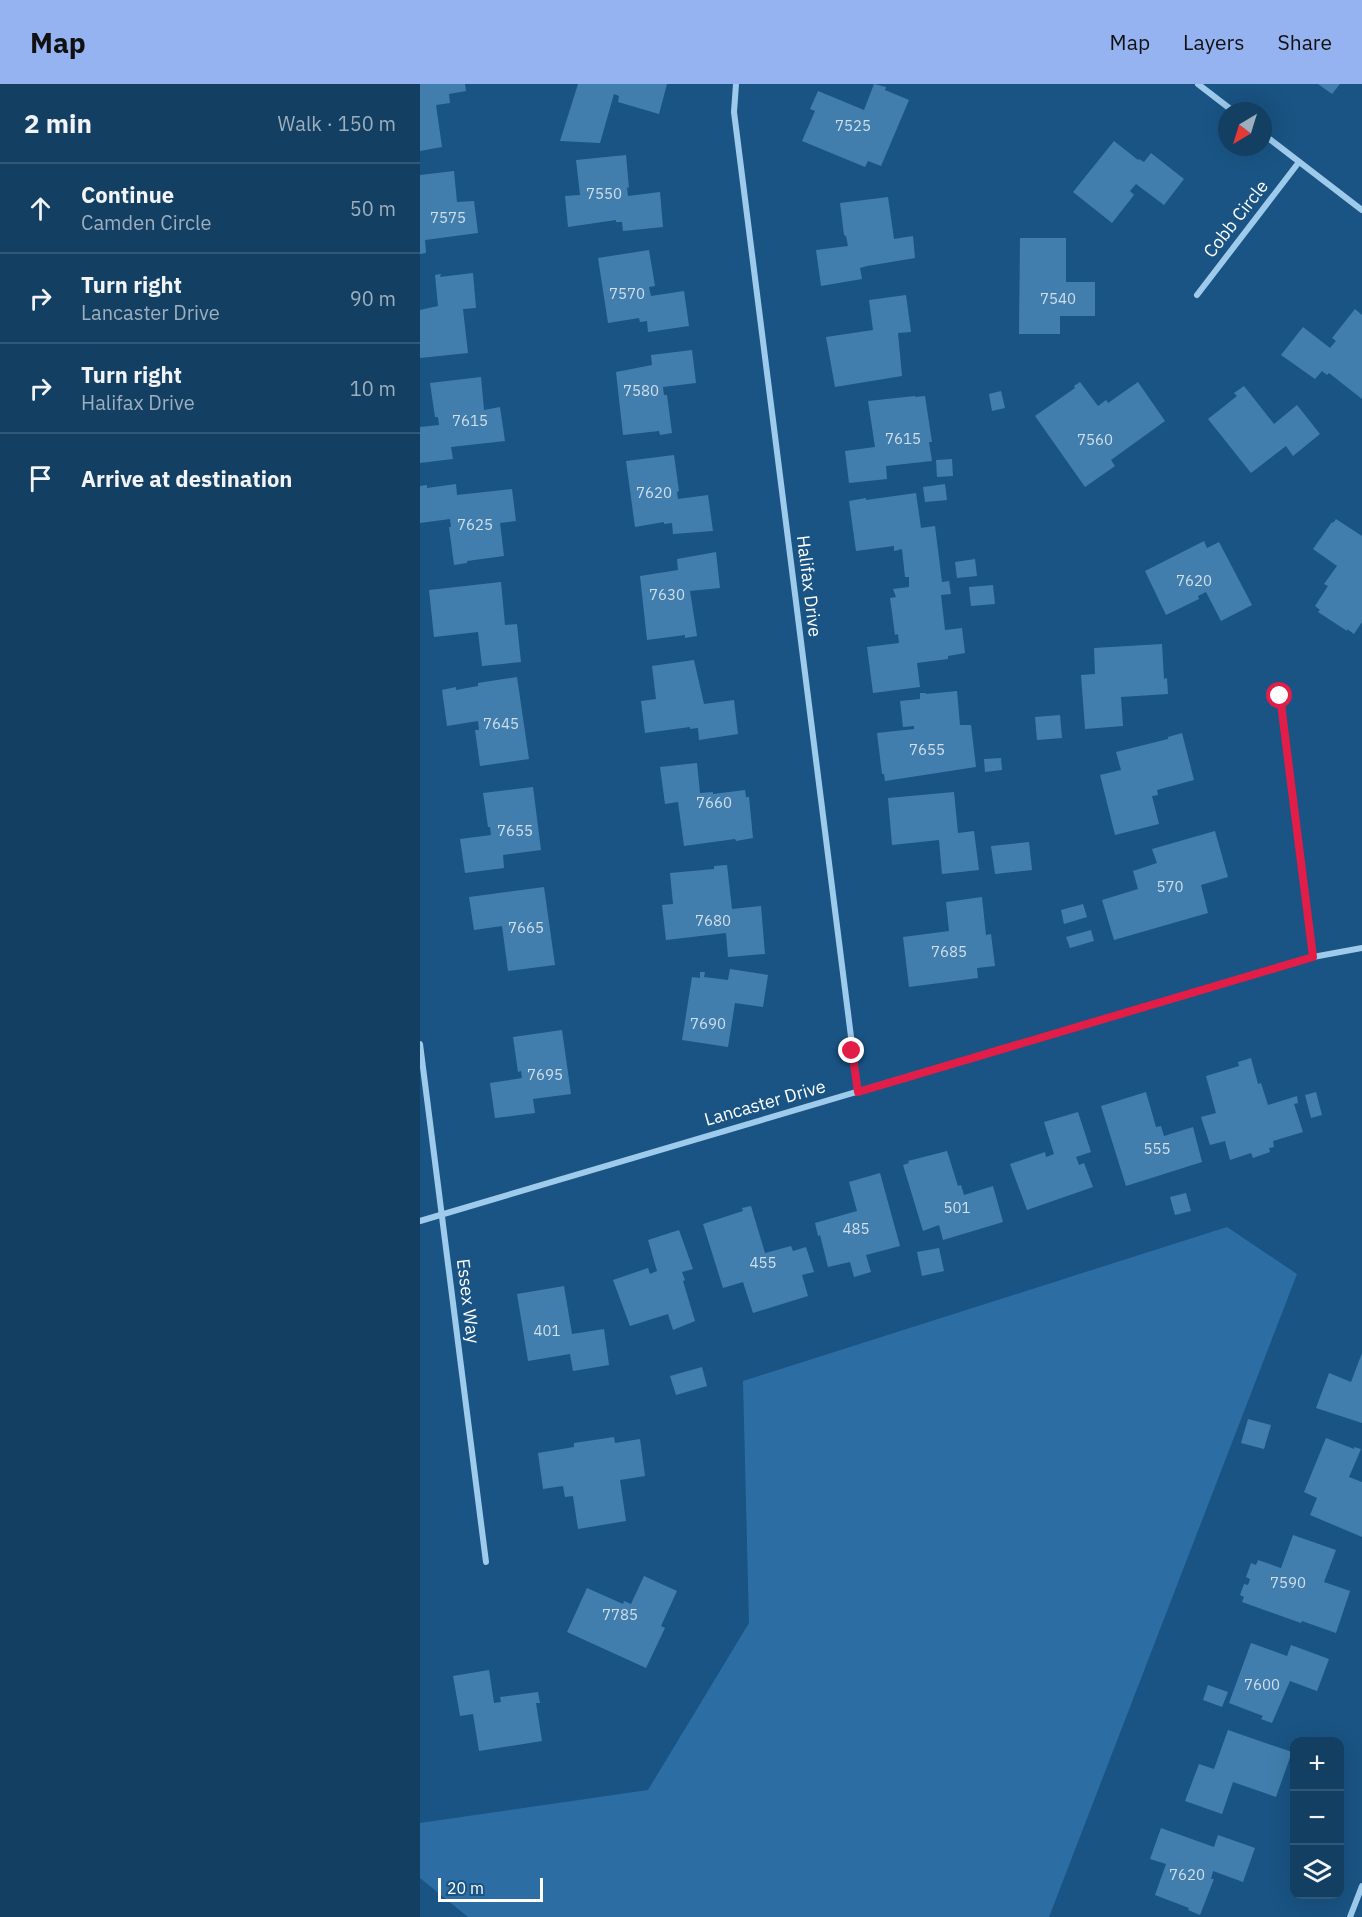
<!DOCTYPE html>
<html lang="en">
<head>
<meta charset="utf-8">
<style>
  body { margin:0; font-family:"IBM Plex Sans",sans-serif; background:#204a6c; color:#f1f3f6 }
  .controls { position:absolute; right:18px; bottom:18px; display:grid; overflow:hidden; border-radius:12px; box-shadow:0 6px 24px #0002 }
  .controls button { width:54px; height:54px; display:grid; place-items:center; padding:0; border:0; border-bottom:2px solid #325878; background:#133f63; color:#f1f3f6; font:30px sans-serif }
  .compass { position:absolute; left:798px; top:18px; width:54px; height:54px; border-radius:50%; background:#133f63; box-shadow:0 6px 24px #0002; rotate:218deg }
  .scale { position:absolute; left:18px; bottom:15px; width:105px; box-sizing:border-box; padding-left:6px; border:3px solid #fff; border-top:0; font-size:16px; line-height:21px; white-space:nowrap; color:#fff; -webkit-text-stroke:4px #195484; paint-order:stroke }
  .stop { position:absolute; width:18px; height:18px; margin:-14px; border:4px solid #e11d48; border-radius:50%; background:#fff }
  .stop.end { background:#e11d48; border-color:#fff; box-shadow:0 2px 6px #0008 }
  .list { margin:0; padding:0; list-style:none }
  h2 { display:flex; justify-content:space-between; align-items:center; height:78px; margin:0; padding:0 24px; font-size:26px }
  h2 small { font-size:20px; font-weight:400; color:#9dafbe }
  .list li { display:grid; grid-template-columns:39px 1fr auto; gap:18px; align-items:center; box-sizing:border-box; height:90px; padding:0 24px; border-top:2px solid #325878 }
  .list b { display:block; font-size:22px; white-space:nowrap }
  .list p { margin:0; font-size:20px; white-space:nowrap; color:#9dafbe }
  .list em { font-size:20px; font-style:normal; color:#9dafbe }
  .icon { flex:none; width:33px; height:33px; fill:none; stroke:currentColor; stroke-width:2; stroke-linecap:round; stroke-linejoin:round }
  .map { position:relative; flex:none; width:942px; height:1833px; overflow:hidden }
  header { display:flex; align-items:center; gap:36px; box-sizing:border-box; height:84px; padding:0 30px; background:#95b2f1; color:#111 }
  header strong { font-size:28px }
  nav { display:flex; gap:33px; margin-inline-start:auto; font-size:21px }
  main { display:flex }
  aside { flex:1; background:#133f63 }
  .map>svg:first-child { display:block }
  .green { fill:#2c6ea3 }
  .building { fill:#427ead }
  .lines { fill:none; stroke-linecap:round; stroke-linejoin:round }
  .street { stroke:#9ecaec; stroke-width:6 }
  .route { stroke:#e11d48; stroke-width:8 }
  .labels { text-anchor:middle; stroke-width:4.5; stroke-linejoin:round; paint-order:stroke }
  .number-label { font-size:15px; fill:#d0dfea }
  .street-label { font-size:18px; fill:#fff; stroke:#195484 }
</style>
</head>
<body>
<header>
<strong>Map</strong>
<nav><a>Map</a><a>Layers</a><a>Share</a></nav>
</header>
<main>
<aside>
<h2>2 min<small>Walk · 150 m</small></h2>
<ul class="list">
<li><svg class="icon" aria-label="ahead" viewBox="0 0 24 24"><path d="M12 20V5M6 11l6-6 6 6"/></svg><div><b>Continue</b><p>Camden Circle</p></div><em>50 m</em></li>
<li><svg class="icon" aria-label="right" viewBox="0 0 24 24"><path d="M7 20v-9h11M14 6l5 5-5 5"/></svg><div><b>Turn right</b><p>Lancaster Drive</p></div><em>90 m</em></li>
<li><svg class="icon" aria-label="right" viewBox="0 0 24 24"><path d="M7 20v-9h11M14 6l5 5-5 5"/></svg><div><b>Turn right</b><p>Halifax Drive</p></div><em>10 m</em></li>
<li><svg class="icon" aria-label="arrive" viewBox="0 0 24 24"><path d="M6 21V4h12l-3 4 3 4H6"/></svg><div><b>Arrive at destination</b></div></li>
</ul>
</aside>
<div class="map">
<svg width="942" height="1833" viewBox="0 0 942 1833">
  <rect width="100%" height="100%" fill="#195484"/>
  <!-- green -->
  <polygon class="green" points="807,1143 877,1190 629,1833 48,1833 0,1794 0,1739 228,1706 329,1539 323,1297"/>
  <!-- building -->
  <g class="building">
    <polygon points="0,0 45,0 46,7 29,10 30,19 16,21 22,63 0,67"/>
    <polygon points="158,0 247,0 239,30 198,18 199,12 194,10 180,59 140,57"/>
    <polygon points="454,0 466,3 465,6 489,16 461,82 448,77 445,83 382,57 395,27 390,25 398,7 444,26"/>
    <polygon points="898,0 920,0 912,10"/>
    <polygon points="694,57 718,76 719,75 724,78 731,69 764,95 744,121 716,100 710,107 714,111 692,139 653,108"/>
    <polygon points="206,71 209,104 207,103 208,112 240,108 243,143 203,147 202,138 196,138 196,136 148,143 145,112 160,111 156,76"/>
    <polygon points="34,87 37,118 54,117 58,149 5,156 6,169 0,170 0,91"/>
    <polygon points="468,113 474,155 493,152 495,174 447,182 440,184 442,195 401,202 396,166 428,162 426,152 424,151 420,119"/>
    <polygon points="600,154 646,154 646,198 675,198 675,232 640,232 640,250 599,250"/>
    <polygon points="229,166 235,202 229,203 231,212 264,207 269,242 228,248 227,237 220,238 219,234 188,239 178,174"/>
    <polygon points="53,189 56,224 43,225 48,269 0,274 0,226 18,222 15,191 21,190 20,193"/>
    <polygon points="486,211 491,248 478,249 482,292 415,303 406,253 453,246 449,216"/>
    <polygon points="935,225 942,231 942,315 909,289 907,291 902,287 895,295 861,271 883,243 910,264 916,257 912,254"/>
    <polygon points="272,266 276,299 243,303 244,311 247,311 252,349 240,351 239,347 203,351 196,288 232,281 231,271"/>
    <polygon points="61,293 64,326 80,323 85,357 31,363 33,375 0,379 0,343 19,341 18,333 15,333 10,299"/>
    <polygon points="660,298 678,322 686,316 688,319 718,298 745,337 691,376 695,382 665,403 615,332 655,304 654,302"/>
    <polygon points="824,302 854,340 877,321 900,350 873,372 866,362 831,389 788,335 817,312 814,309"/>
    <polygon points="581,307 585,324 572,327 569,310"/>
    <polygon points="495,312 495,313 505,312 512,358 509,358 512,377 466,382 467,395 429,399 425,367 455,363 448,317"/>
    <polygon points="254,371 259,407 257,408 258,415 288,411 293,447 253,450 252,439 244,440 244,438 215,443 206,377"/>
    <polygon points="532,375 533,392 517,393 516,376"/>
    <polygon points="36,400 37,411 92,405 96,437 80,439 84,472 47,477 47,479 34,481 29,443 31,443 30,435 0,439 0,402 7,401 7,404"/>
    <polygon points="525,400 527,416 505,418 503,403"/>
    <polygon points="496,409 501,444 515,442 522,498 529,497 531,510 521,511 525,546 542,544 545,569 528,572 528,575 497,579 500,603 453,609 447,563 479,559 478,550 475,551 470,514 476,513 473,505 489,503 489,493 485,493 482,465 474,467 474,462 436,467 429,417 446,414 446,416"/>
    <polygon points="916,435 942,452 942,538 934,550 927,545 927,547 898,528 900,526 895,522 908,502 904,500 917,482 893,465 912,438 913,439"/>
    <polygon points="784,457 787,464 799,458 832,521 801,537 786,508 778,512 779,515 746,531 725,487"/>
    <polygon points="296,468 300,504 270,507 277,552 265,554 265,551 227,556 220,492 258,486 257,475"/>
    <polygon points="555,475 557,492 537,494 535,478"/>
    <polygon points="81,498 85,541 97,540 101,578 62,582 58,548 14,553 9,506"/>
    <polygon points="573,501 575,520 551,522 549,503"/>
    <polygon points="742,560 744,595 747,594 748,610 701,613 703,642 665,645 661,591 675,590 674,564"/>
    <polygon points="274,576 284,620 314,616 318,650 279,656 278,644 270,645 270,643 225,649 221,617 236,615 232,582"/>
    <polygon points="97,593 109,675 60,682 55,646 59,646 58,637 27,642 22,606 36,603 36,606 58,602 58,599"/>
    <polygon points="537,607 540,641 551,641 556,683 465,697 464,690 462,690 457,649 494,645 494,642 483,643 480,617 500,615 500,609 506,609 506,610"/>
    <polygon points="640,631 642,654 617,656 615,633"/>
    <polygon points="762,649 774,696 737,706 738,711 732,712 739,740 695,751 680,691 701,686 696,668 748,655 748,653"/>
    <polygon points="581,674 582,686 565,688 564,675"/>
    <polygon points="277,679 280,709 293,708 293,710 325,706 326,713 329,713 333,754 316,757 315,755 264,762 258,718 245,720 240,683"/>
    <polygon points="113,703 121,766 83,771 84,784 45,789 40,755 71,751 70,743 68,743 63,709"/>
    <polygon points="534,708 538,749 554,747 559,786 522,790 519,756 472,761 468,714"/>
    <polygon points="795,747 808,793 781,801 788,829 694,856 682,816 718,805 713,787 737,779 732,765"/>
    <polygon points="609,758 612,786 575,790 571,762"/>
    <polygon points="307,781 312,825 341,822 345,870 308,873 306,849 246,856 242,821 253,820 250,789 294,785 294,782"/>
    <polygon points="124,803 135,881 88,887 82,842 54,846 49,813"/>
    <polygon points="562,813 566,851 571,850 575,882 557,884 558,894 489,903 483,853 529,847 526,818"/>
    <polygon points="663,820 667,833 644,840 641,826"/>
    <polygon points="671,846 674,857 650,864 646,853"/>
    <polygon points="310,885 348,891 343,923 315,919 308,963 262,956 272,893 280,894 280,888 285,888 284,893 308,896"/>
    <polygon points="142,946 151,1010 113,1015 115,1029 75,1034 70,999 102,994 101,987 98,988 93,953"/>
    <polygon points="831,974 838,1000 841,999 848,1021 877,1012 878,1019 874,1020 883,1048 853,1057 854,1063 849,1064 850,1068 833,1074 831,1069 810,1076 805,1057 790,1061 781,1033 796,1029 786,992 819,982 818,978"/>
    <polygon points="726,1008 736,1043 741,1042 744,1052 773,1043 782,1078 706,1102 681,1022"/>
    <polygon points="896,1008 902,1031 891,1034 885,1011"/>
    <polygon points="658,1028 671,1068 656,1073 659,1081 664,1079 673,1103 607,1126 590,1080 625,1068 626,1073 634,1070 624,1038"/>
    <polygon points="527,1067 538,1102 541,1101 544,1111 573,1102 583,1138 523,1156 519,1141 503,1147 483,1081 489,1079 488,1077"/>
    <polygon points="460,1089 480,1162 446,1171 451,1188 434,1193 430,1178 408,1183 400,1151 398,1152 395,1139 437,1127 429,1098"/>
    <polygon points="766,1109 771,1127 755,1131 750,1113"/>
    <polygon points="331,1122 345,1169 371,1162 373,1167 386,1163 394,1188 382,1191 388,1212 333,1229 323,1198 303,1204 283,1140 323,1127 322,1124"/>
    <polygon points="259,1146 273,1185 262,1188 265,1196 263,1197 275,1237 253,1246 248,1230 210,1242 193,1196 228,1184 230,1190 237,1187 228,1156"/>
    <polygon points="519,1164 524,1187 502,1192 497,1168"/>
    <polygon points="144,1202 152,1250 184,1245 189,1281 153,1287 150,1270 108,1277 97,1210"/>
    <polygon points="942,1269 942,1339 896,1324 909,1289 931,1298"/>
    <polygon points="282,1283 287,1302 256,1311 250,1292"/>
    <polygon points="828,1335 851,1341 844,1365 821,1359"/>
    <polygon points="194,1353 195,1359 220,1355 225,1392 200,1396 206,1437 158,1445 153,1412 145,1413 143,1402 123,1405 118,1369 154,1363 154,1359"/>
    <polygon points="906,1354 934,1365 934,1363 941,1365 929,1393 942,1398 942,1453 890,1431 897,1414 884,1408"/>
    <polygon points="873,1451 916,1466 904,1498 930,1507 916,1549 882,1537 881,1539 822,1518 824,1513 820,1511 824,1500 828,1501 830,1495 826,1493 831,1479 836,1481 838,1476 861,1484"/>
    <polygon points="224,1492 257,1507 241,1542 245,1544 226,1584 147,1548 167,1504 203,1520 204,1517 211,1520"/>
    <polygon points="831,1559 867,1572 871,1561 909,1575 897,1607 870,1597 852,1639 841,1635 843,1632 809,1619"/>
    <polygon points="69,1586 74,1619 81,1618 80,1613 118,1608 120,1619 116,1619 122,1657 59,1667 53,1630 40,1632 33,1592"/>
    <polygon points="788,1601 808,1608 802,1623 783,1616"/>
    <polygon points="808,1646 872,1668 856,1713 813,1698 802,1730 765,1717 779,1680 794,1685"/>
    <polygon points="741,1744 794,1763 798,1751 835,1764 823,1798 793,1787 791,1795 794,1795 780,1831 768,1826 769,1824 735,1811 746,1780 730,1775"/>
  </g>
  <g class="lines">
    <!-- street -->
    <g class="street">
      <polyline points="316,0 314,28 438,1008"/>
      <polyline points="778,0 813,27"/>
      <polyline points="843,50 942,126"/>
      <polyline points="777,211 879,78"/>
      <polyline points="860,612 893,873"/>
      <polyline points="0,960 66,1478"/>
      <polyline points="0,1137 893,873 942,864"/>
      <polyline points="930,1833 942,1802"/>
    </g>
  </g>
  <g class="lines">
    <!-- route -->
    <polyline class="route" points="432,967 438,1008 893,873 860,612"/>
  </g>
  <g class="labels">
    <!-- number labels -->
    <g class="number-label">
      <text x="433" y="47">7525</text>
      <text x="184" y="115">7550</text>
      <text x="28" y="139">7575</text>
      <text x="207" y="215">7570</text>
      <text x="638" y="220">7540</text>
      <text x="221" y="312">7580</text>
      <text x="50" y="342">7615</text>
      <text x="483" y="360">7615</text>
      <text x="675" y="361">7560</text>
      <text x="234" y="414">7620</text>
      <text x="55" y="446">7625</text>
      <text x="774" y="502">7620</text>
      <text x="247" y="516">7630</text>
      <text x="81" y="645">7645</text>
      <text x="507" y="671">7655</text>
      <text x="294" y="724">7660</text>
      <text x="95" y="752">7655</text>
      <text x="750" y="808">570</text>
      <text x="293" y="842">7680</text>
      <text x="106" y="849">7665</text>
      <text x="529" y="873">7685</text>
      <text x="288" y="945">7690</text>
      <text x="125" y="996">7695</text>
      <text x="737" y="1070">555</text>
      <text x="537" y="1129">501</text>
      <text x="436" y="1150">485</text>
      <text x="343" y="1184">455</text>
      <text x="127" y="1252">401</text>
      <text x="868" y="1504">7590</text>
      <text x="200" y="1536">7785</text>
      <text x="842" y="1606">7600</text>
      <text x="767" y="1796">7620</text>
    </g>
    <!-- street labels -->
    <g class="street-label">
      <text transform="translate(816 135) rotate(-52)" y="6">Cobb Circle</text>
      <text transform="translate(389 502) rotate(83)" y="6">Halifax Drive</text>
      <text transform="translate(345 1019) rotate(-16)" y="6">Lancaster Drive</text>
      <text transform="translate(48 1217) rotate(83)" y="6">Essex Way</text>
    </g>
  </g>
</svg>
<div class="controls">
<button>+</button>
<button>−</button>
<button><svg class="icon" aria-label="layers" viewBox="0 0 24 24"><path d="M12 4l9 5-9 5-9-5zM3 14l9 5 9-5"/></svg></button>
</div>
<svg class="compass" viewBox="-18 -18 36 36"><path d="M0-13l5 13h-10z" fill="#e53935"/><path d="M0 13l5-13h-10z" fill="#9dafbe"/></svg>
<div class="scale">20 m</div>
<div class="stop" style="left:860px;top:612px"></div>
<div class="stop end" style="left:432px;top:967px"></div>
</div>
</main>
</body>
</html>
